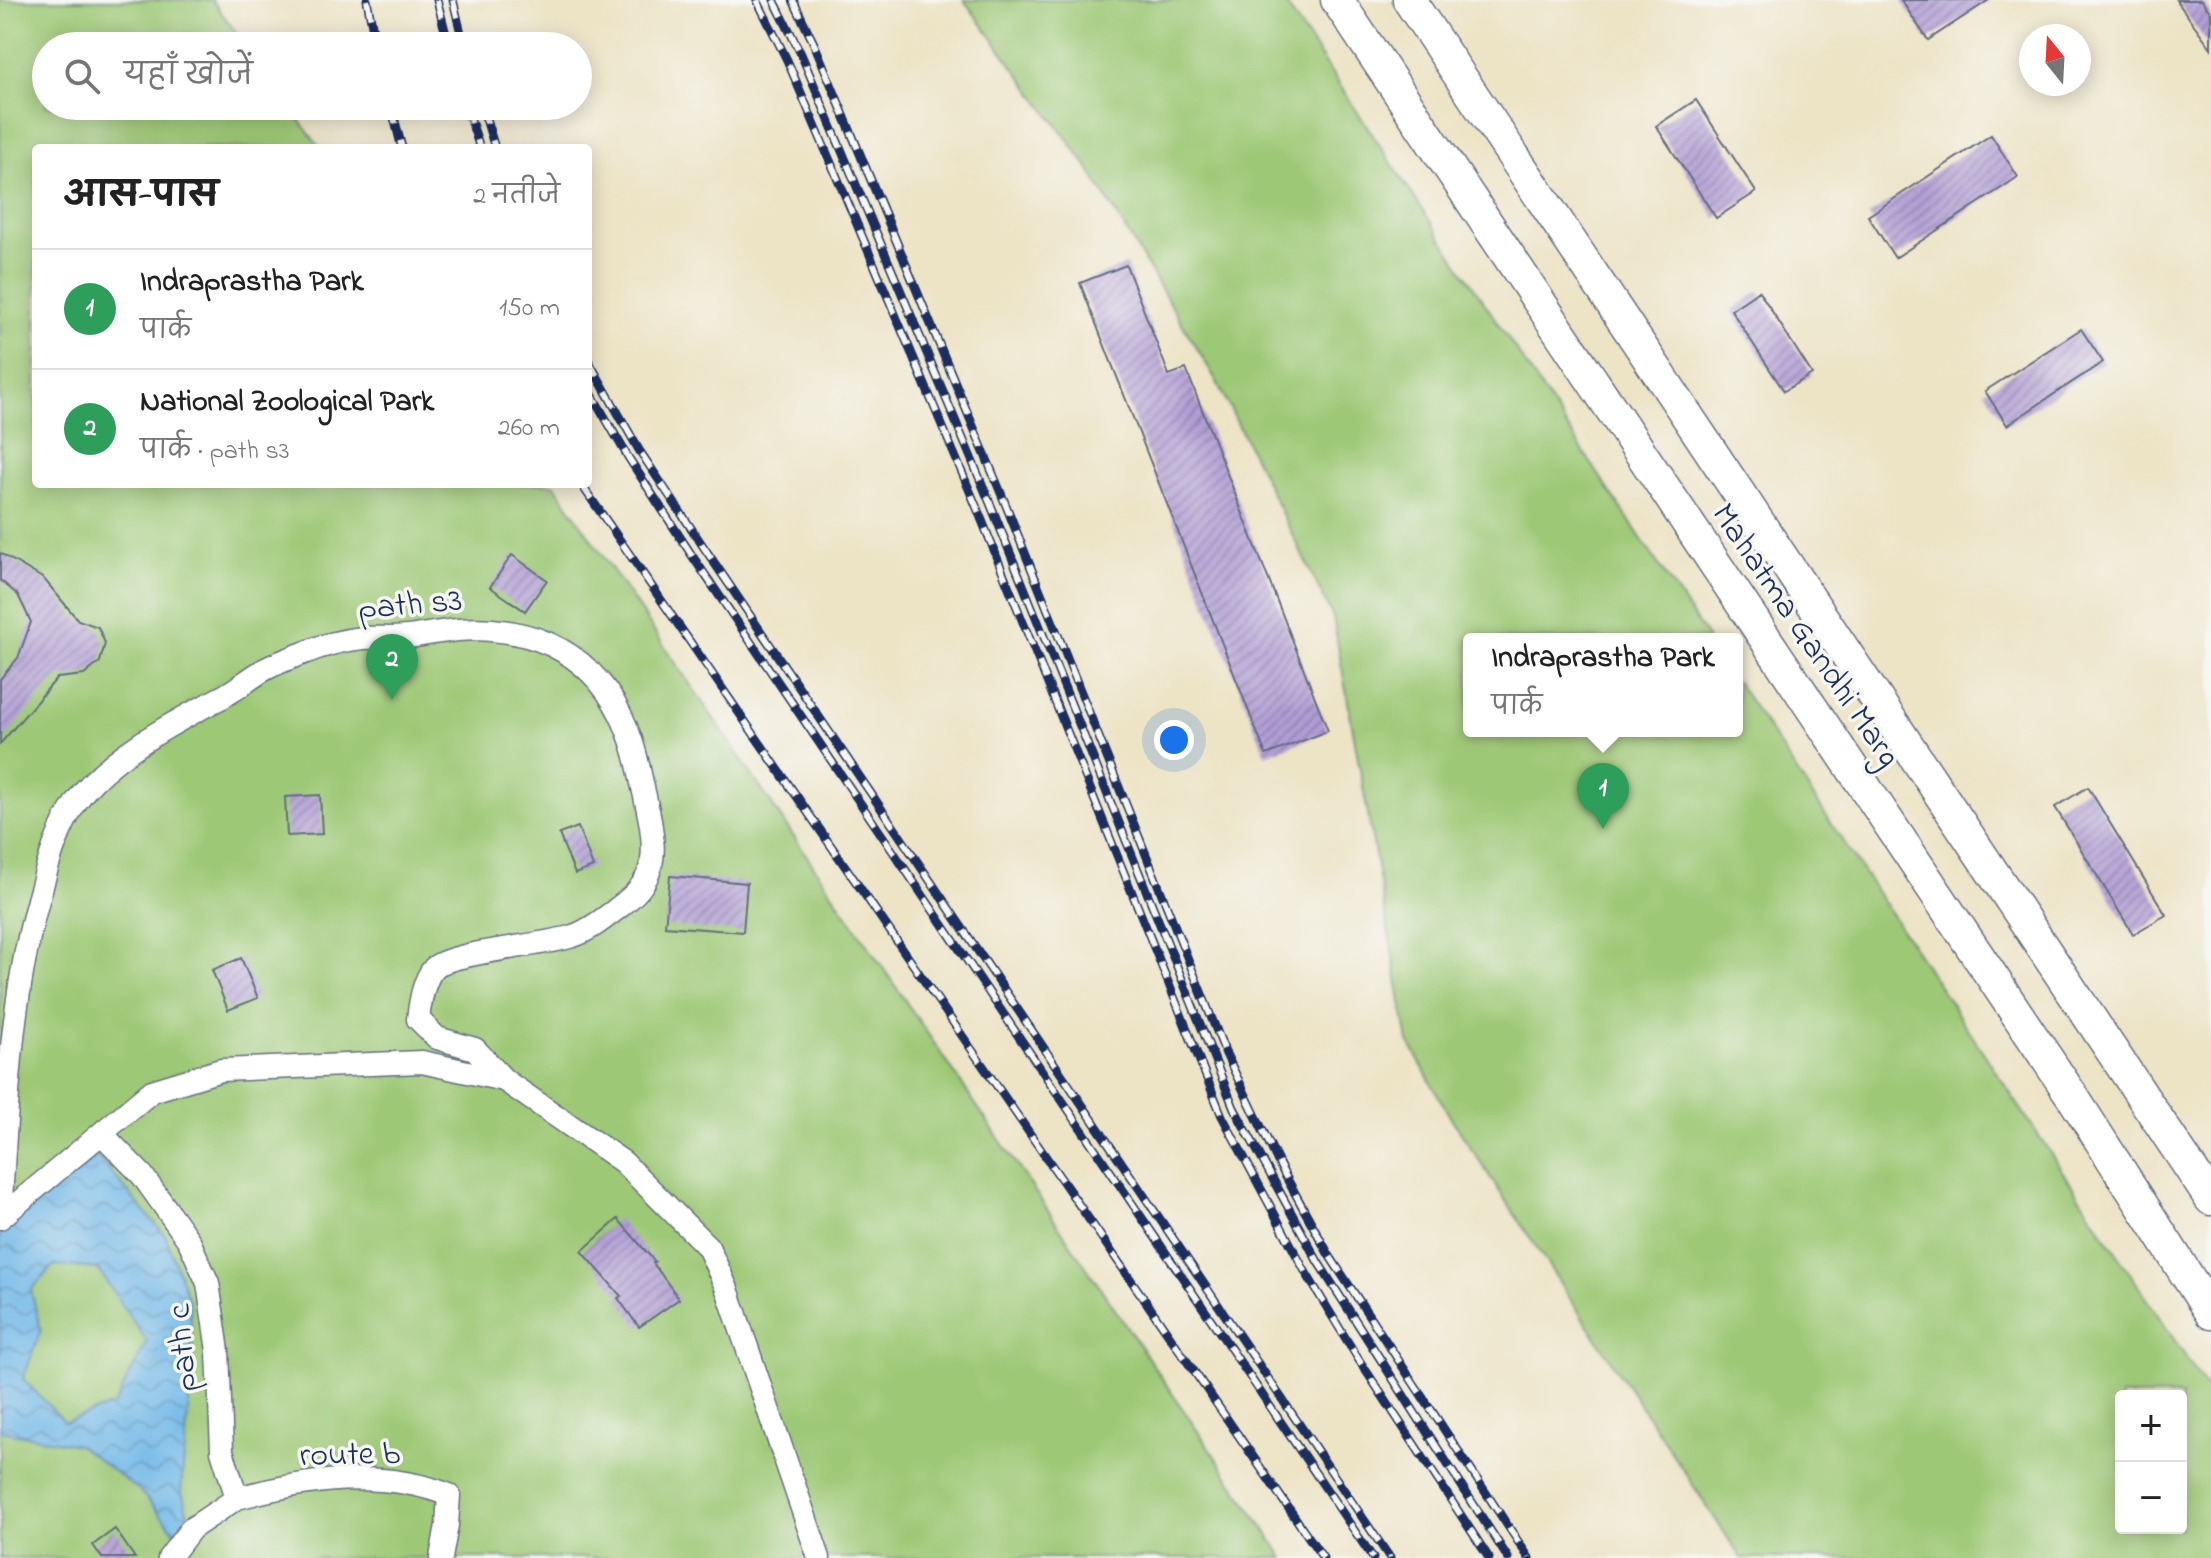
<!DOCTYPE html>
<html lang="hi">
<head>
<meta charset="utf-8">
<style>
  body { margin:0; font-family:"Indie Flower","Playpen Sans Deva",sans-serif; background:#f2f2f2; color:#222 }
  .controls { position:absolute; right:24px; bottom:24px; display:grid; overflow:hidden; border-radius:8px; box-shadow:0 4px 20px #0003 }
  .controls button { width:72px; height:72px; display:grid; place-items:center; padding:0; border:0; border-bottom:2px solid #e0e0e0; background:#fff; color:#222; font:40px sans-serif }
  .compass { position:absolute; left:2019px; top:24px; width:72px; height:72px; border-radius:50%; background:#fff; box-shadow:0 4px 20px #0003; rotate:342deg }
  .you { position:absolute; left:1174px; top:740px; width:28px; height:28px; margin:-20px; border:6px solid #fff; border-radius:50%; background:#1a73e8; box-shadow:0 0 0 12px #1a73e833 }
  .badge { display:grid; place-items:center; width:52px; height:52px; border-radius:50%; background:#2563eb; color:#fff; font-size:26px; font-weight:700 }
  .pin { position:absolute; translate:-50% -66px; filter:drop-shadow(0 2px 4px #0008) }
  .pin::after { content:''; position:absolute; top:42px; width:28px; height:24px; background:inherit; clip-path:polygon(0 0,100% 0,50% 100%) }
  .popup { position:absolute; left:1463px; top:633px; width:280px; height:104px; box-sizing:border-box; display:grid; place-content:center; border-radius:8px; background:#fff; filter:drop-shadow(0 2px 6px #0005); font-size:26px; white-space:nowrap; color:#767676 }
  .popup b { font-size:30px; color:#222 }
  .popup::after { content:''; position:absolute; left:50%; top:100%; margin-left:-16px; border:16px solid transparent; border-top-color:#fff }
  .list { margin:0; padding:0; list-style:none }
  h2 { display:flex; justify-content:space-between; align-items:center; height:104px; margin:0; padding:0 32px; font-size:34px }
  h2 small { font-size:26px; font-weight:400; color:#767676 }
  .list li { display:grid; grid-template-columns:52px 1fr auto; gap:24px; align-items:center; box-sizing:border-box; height:120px; padding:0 32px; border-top:2px solid #e0e0e0 }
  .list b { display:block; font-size:30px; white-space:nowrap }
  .list p { margin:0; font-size:26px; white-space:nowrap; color:#767676 }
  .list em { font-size:26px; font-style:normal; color:#767676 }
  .icon { flex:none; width:44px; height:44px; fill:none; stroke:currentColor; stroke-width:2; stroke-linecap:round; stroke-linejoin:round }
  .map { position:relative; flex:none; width:2211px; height:1558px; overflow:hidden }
  .search { position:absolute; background:#fff; box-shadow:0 4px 20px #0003; left:32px; top:32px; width:560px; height:88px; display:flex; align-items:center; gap:20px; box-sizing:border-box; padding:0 28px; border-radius:44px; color:#767676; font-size:30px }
  .panel { position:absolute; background:#fff; box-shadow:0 4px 20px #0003; left:32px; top:144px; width:560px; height:344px; border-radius:8px }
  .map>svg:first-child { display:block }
  .park { fill:#9dc875; stroke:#5c7c6a; stroke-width:2; fill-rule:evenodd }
  .water { fill:url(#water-waves); stroke:#4674a3; stroke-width:2; fill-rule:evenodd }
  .building { fill:url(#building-hatch) }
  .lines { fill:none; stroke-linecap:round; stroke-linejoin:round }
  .minor-casing { stroke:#646e82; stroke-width:25 }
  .highway-casing { stroke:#646e82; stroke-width:35 }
  .minor { stroke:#fff; stroke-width:22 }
  .highway { stroke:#fff; stroke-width:32 }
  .rail-casing { stroke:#1b2f5e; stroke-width:9 }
  .rail { stroke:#f6f6f2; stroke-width:6; stroke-dasharray:18; stroke-linecap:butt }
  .labels { text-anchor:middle; stroke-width:7; stroke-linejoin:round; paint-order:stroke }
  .street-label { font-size:34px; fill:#1b2f5e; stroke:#f6f6f2 }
</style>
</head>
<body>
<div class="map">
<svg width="2211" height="1558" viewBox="0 0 2211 1558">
  <defs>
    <pattern id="water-waves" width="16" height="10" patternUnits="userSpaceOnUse" patternTransform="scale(2)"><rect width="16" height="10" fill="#71b8e8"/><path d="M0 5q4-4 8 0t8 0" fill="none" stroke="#5c96bf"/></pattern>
    <pattern id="building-hatch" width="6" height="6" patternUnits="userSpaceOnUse" patternTransform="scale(2)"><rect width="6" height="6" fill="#b19dd4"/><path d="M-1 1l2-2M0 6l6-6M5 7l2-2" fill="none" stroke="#8f80af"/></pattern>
  </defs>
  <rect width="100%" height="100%" fill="#f6f6f2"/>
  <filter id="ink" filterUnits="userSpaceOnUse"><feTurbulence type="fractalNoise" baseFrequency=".0125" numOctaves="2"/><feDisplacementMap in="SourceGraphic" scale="16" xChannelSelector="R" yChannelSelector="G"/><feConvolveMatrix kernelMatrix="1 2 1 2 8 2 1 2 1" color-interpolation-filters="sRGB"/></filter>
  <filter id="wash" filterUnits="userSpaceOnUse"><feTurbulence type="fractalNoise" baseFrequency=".006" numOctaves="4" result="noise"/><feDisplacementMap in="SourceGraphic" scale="32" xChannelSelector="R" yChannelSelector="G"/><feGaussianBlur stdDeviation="1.8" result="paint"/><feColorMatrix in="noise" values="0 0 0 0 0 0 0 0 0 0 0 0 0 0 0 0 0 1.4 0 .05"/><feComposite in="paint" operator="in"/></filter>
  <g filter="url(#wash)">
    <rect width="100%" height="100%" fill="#ede3c5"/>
    <!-- park -->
    <g class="park">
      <polygon points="0,0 212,0 246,46 46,46 46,106 289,106 320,148 36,148 36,484 554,484 1284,1558 0,1558"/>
      <path d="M964,0H1283L1708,639H1469V731H1737V682L2211,1395V1558H1741L1448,1113L1408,1041L1333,617L1216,380L1088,167ZM2121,1396H2181V1528H2121Z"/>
    </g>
    <!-- water -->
    <path class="water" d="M97,1156L165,1235L190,1303L193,1362L181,1489L190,1522L177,1534L139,1490L78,1445L0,1431V1231ZM54,1265L98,1269L147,1342L114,1405L65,1422L23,1379L41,1330L31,1290Z"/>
    <g id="blocks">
      <!-- building -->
      <g class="building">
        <polygon points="1901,0 1989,0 1928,40"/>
        <polygon points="2176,0 2201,0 2211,13 2211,48"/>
        <polygon points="1696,100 1756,192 1716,218 1656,126"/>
        <polygon points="1991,135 2018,177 1895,258 1868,216"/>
        <polygon points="1126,265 1169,375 1186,369 1328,731 1266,755 1080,283"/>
        <polygon points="1759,291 1812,374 1784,391 1731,310"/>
        <polygon points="2081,329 2103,362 2007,425 1985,391"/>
        <polygon points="0,553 44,579 78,620 98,627 105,643 100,662 84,675 57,678 0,744 0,679 18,658 31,622 18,595 0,580"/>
        <polygon points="512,555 547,580 525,611 490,587"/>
        <polygon points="2088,787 2166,915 2133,934 2055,807"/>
        <polygon points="320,795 322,834 287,836 285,797"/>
        <polygon points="578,827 593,867 575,874 559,834"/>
        <polygon points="670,876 747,883 743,932 665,926"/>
        <polygon points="241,958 258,998 228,1010 212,970"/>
        <polygon points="618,1219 655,1262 653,1263 679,1299 639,1327 618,1298 621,1296 582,1251"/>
        <polygon points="115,1529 135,1558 102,1558 93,1545"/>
      </g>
    </g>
  </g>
  <g filter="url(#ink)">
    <use href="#blocks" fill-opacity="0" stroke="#646e82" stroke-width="2"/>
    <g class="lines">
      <defs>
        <g id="minor">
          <polyline points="102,1134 142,1175 189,1241 208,1283 218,1351 222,1451 237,1498 191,1529 169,1558"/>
          <path d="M0,1217C7,1106 10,994 42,886C50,856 59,828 76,802C106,757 177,721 224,696C237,689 249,679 262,671C274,664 290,658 304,653C321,646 344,640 363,638C378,637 393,639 408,637C436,633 463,627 492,630C576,637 622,690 639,769C644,796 656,833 652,860C649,882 635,895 618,908C605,918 589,931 573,936C544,946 449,952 434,968C423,980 420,1004 418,1019L437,1038L475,1049L504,1080"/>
          <polyline points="0,1218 152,1091 221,1070 422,1062 504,1080 623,1162 708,1247 727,1289 819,1558"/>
          <path d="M237,1498C305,1480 382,1468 449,1495L447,1525L441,1558"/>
        </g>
        <g id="highway">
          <polyline points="1337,0 2074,1099 2211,1313"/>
          <polyline points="1409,0 2211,1199"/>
        </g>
      </defs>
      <!-- minor casing -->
      <use href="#minor" class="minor-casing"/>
      <!-- highway casing -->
      <use href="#highway" class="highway-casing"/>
      <!-- minor -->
      <use href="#minor" class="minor"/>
      <!-- highway -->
      <use href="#highway" class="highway"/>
      <defs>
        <g id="rail">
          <polyline points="367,0 376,46"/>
          <polyline points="437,0 449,46"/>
          <polyline points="453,0 464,46"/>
          <polyline points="757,0 787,60 840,184 977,508 1222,1116 1306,1273 1357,1357 1489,1558"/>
          <polyline points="774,0 801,54 990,503 1234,1108 1318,1262 1508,1558"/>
          <polyline points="793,0 816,48 1003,498 1226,1054 1280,1166 1329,1255 1529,1558"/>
          <polyline points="391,106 402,148"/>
          <polyline points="466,106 480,148"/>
          <polyline points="482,106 495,148"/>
          <polyline points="588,360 639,450 705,549 1390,1558"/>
          <polyline points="588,388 628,457 693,557 1373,1558"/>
          <polyline points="581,484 1323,1558"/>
        </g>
      </defs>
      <!-- rail casing -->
      <use href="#rail" class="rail-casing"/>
      <!-- rail -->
      <use href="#rail" class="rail"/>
    </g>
  </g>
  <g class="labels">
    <!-- street labels -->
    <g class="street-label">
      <text transform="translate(410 602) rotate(-5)" y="12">path s3</text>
      <text transform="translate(1808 634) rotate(56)" y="12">Mahatma Gandhi Marg</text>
      <text transform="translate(180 1348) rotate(-95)" y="12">path c</text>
      <text transform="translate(350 1452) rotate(-1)" y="12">route b</text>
    </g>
  </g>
</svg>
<div class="controls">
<button>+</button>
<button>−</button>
</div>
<svg class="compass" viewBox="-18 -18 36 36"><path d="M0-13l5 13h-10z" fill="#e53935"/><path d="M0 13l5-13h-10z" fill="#767676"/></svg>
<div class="you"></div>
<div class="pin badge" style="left:1603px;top:829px;background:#2e9e5b">1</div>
<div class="popup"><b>Indraprastha Park</b>पार्क</div>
<div class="pin badge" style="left:392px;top:700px;background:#2e9e5b">2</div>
<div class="search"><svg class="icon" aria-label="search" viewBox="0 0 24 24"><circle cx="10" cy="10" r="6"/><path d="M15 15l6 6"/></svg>यहाँ खोजें</div>
<section class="panel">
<h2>आस-पास<small>2 नतीजे</small></h2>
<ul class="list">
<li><span class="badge" style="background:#2e9e5b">1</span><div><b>Indraprastha Park</b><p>पार्क</p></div><em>150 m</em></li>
<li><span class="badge" style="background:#2e9e5b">2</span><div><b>National Zoological Park</b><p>पार्क · path s3</p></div><em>260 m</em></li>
</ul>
</section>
</div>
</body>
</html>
